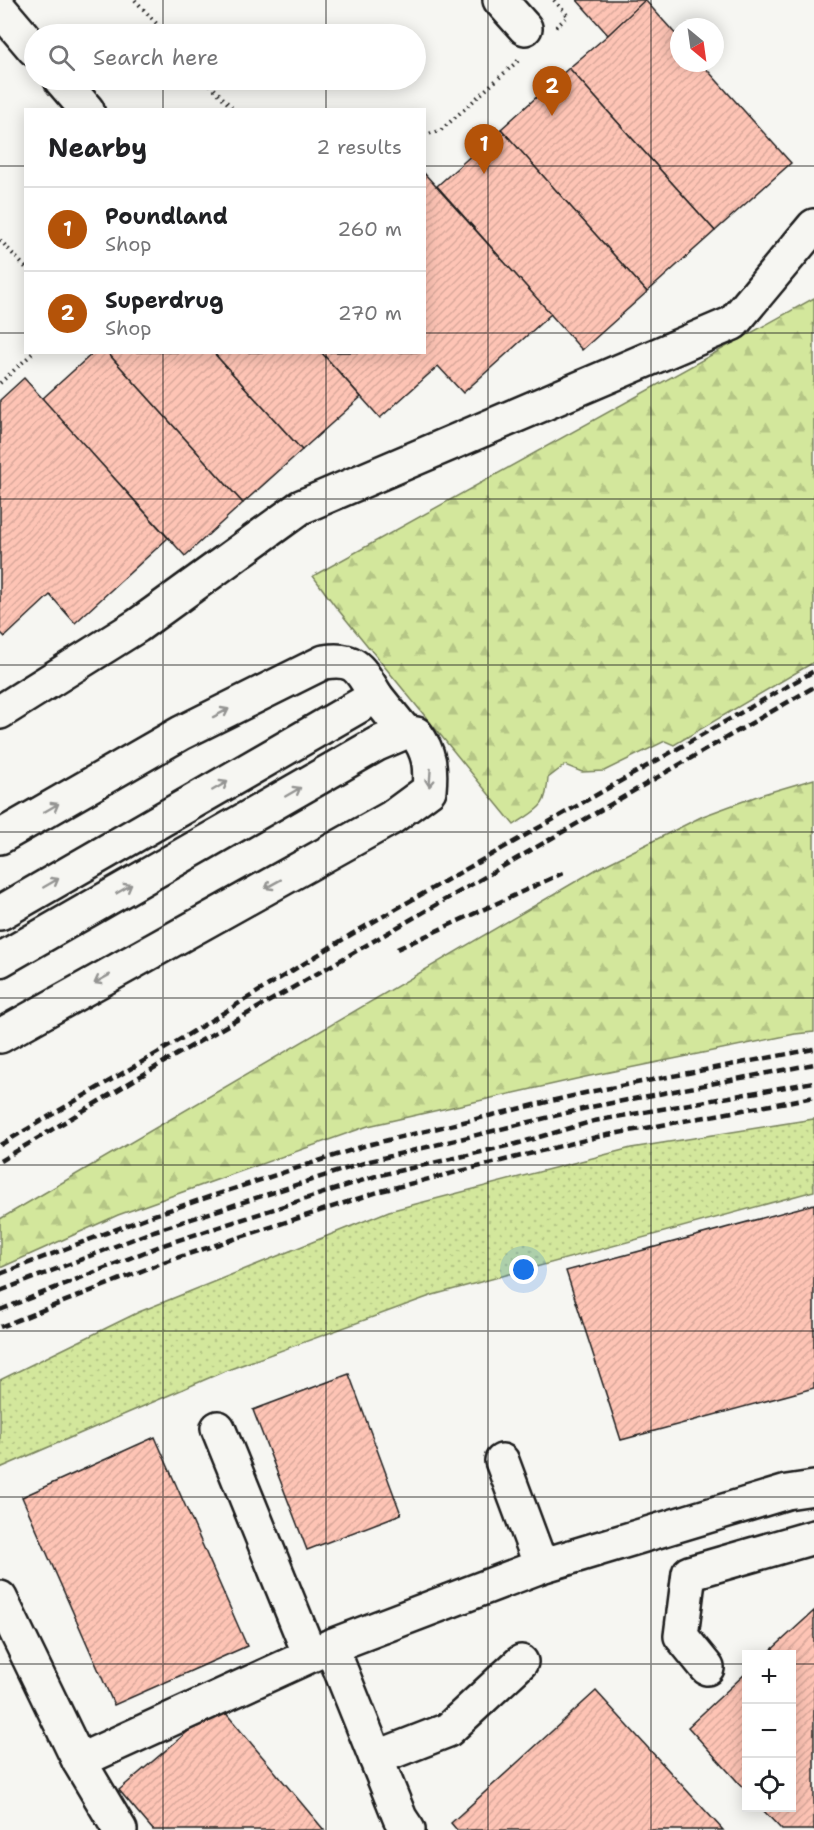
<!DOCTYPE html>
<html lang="en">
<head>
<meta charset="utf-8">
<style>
  body { margin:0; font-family:"Shantell Sans",sans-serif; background:#f2f2f2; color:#202124 }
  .controls { position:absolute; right:18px; bottom:18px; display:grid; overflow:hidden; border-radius:0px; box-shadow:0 3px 15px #0003 }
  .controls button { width:54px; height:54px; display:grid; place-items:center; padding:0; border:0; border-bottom:2px solid #e0e0e0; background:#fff; color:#202124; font:30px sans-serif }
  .compass { position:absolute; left:670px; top:18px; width:54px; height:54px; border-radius:50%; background:#fff; box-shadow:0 3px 15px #0003; rotate:151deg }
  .you { position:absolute; left:524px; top:1270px; width:21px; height:21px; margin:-15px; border:4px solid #fff; border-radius:50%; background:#1a73e8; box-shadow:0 0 0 9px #1a73e833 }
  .badge { display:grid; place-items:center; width:39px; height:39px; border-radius:50%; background:#b45309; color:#fff; font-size:20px; font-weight:700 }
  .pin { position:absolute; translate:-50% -50px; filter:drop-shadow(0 2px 3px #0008) }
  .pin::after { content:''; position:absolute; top:32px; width:21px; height:18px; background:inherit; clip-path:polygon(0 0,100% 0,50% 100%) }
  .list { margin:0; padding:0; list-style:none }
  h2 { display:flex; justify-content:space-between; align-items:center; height:78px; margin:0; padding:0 24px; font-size:26px }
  h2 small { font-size:20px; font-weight:400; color:#757577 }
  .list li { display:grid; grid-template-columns:39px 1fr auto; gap:18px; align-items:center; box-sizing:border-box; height:84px; padding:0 24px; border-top:2px solid #e0e0e0 }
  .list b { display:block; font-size:22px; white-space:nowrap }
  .list p { margin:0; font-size:20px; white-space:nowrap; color:#757577 }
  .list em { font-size:20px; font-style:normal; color:#757577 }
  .icon { flex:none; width:33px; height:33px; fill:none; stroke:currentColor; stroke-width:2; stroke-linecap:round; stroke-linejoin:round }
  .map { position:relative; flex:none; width:814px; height:1830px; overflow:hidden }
  .search { position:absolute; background:#fff; box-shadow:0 3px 15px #0003; left:24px; top:24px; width:402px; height:66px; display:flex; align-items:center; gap:15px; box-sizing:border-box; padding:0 21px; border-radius:33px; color:#757577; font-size:22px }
  .panel { position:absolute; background:#fff; box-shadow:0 3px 15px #0003; left:24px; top:108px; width:402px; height:246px; border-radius:0px }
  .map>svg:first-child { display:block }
  .grass { fill:url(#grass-dots); stroke:#78825c; stroke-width:1.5 }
  .forest { fill:url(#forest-firs); stroke:#78825c; stroke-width:1.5 }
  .building { fill:url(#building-hatch); stroke:#1c1c1c; stroke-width:1.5 }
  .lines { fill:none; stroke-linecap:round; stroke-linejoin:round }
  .minor-casing { stroke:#1c1c1c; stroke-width:38 }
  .path { stroke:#1c1c1c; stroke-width:4; stroke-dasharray:1.5 4.5; stroke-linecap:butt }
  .minor { stroke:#f6f6f2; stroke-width:33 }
  .rail { stroke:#1c1c1c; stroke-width:4.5; stroke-dasharray:9 4.5; stroke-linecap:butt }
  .oneway { stroke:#949492 }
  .grid { fill:none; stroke:#1c1c1c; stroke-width:1.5; stroke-opacity:0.55 }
</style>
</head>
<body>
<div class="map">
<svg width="814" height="1830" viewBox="0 0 814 1830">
  <defs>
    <pattern id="grass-dots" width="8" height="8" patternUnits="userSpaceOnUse" patternTransform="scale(1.5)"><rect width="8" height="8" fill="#d3e79c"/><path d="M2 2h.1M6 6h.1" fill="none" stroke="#b5c686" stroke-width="1.8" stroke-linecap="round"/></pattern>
    <pattern id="forest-firs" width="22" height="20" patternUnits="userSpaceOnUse" patternTransform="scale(1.5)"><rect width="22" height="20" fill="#d3e79c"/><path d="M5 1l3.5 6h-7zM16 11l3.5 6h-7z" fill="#b5c686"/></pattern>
    <pattern id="building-hatch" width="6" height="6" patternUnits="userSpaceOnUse" patternTransform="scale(1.5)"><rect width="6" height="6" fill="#fec4b5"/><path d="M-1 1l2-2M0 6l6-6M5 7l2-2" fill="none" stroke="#d9a89b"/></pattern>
  </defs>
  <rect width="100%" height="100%" fill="#f6f6f2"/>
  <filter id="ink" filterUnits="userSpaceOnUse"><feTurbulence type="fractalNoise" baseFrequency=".0167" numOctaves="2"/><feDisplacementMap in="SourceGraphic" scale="12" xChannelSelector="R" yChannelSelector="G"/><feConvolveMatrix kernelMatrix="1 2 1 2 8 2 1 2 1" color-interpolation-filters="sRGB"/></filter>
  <g filter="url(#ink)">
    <!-- grass -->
    <polygon class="grass" points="814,1119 814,1191 433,1295 225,1371 0,1468 0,1380 139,1312 389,1211 631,1148"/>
    <!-- forest -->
    <g class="forest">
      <path d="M814,298V662L674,745L665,741L604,771L582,772L565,765L548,778C546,810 538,808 514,825L335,606L313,576Z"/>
      <polygon points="814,779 814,1032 795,1034 585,1077 368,1126 118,1215 0,1268 0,1219 597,869 703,816 760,795"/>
    </g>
    <!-- building -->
    <g class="building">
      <polygon points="577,0 646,0 608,35"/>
      <polygon points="645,0 679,38 679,63 701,63 791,163 715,231 569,68 608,35"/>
      <polygon points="569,68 715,231 647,292 501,129"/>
      <polygon points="501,129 647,292 582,350 437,186"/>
      <polygon points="424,173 551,314 463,393 438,366 380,418 321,352 424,352"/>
      <polygon points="94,352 107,352 243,503 185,556 42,399"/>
      <polygon points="107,352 213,352 302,450 243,503"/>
      <polygon points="213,352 321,352 361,397 302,450"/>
      <polygon points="24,378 168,538 75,623 50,595 5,637 0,632 0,400"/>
      <polygon points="814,1204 814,1388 621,1440 566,1271"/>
      <polygon points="349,1374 401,1514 307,1550 253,1410"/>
      <polygon points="155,1437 247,1646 114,1705 22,1497"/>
      <polygon points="814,1611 814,1830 782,1830 761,1808 792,1808 792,1654 767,1654"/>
      <polygon points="746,1673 746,1791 688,1727"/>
      <polygon points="596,1691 723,1830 457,1830 451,1823"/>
      <polygon points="219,1705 324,1830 153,1830 119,1790"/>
    </g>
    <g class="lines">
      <defs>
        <g id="minor">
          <polyline points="500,0 525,28"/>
          <polyline points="0,9 34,49"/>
          <polyline points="61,80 87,110"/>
          <polyline points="0,712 137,626 301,507 733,323 814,226"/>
          <path d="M0,837L181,733L324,662C357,657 360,670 376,696"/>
          <polyline points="0,913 376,696 405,732"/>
          <path d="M0,960L377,744L405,732L416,734C430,753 431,768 429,790L391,818L0,1036"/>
          <polyline points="218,1428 310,1655"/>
          <polyline points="502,1461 541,1566"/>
          <polyline points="0,1598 79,1761"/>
          <polyline points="331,1646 400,1818 408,1830"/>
          <polyline points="707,1668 681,1636 689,1573 814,1537"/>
          <polyline points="376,1758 448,1730 521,1662"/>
          <polyline points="120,1830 79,1761 331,1646 541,1566 787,1492 814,1488"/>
        </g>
      </defs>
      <!-- minor casing -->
      <use href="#minor" class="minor-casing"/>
      <!-- path -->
      <g class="path">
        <polyline points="135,0 166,34"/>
        <polyline points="554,0 568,16 556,27"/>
        <polyline points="206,80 234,110"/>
        <polyline points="424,135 440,131 521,58"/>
        <polyline points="0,240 26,268"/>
        <polyline points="0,383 34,352"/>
      </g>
      <!-- minor -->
      <use href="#minor" class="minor"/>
      <!-- rail -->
      <g class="rail">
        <polyline points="397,949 563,873"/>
        <polyline points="0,1145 171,1045 352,934 814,671"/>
        <polyline points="0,1161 169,1059 814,687"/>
        <polyline points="0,1274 148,1217 367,1145 589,1092 814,1049"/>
        <polyline points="0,1291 154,1231 370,1161 591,1107 814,1064"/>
        <polyline points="0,1310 160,1246 376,1176 516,1144 594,1121 814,1082"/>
        <polyline points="0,1327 164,1262 381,1191 597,1137 814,1097"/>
      </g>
    </g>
    <!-- one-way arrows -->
    <defs><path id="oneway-shaft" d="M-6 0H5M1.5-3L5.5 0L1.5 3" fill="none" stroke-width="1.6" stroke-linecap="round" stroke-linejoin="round" transform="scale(1.5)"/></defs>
    <g class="oneway">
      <use href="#oneway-shaft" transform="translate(221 713) rotate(-27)"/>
      <use href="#oneway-shaft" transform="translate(430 778) rotate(94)"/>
      <use href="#oneway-shaft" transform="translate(220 786) rotate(-30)"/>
      <use href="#oneway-shaft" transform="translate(293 792) rotate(-30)"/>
      <use href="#oneway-shaft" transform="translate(51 808) rotate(-30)"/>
      <use href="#oneway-shaft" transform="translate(51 883) rotate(-30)"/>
      <use href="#oneway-shaft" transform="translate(273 884) rotate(151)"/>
      <use href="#oneway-shaft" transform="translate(124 889) rotate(-30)"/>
      <use href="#oneway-shaft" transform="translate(102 979) rotate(151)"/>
    </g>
  </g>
  <!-- grid -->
  <path class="grid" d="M163,0V34M326,0V34M488,0V1830M651,0V1830M163,80V110M326,80V110M0,166H26M424,166H814M0,333H26M424,333H814M163,352V1830M326,352V1830M0,499H814M0,665H814M0,832H814M0,998H814M0,1165H814M0,1331H814M0,1497H814M0,1664H746M792,1664H814"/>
</svg>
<div class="controls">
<button>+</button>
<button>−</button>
<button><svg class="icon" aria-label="locate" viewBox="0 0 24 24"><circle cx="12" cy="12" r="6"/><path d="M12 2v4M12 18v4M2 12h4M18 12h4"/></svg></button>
</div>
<svg class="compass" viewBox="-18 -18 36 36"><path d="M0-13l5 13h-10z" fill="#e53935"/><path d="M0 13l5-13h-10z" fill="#757577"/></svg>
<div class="you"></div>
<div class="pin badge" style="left:484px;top:174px">1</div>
<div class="pin badge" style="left:552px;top:116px">2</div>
<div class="search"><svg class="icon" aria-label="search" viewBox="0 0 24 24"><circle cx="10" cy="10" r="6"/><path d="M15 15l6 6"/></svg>Search here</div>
<section class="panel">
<h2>Nearby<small>2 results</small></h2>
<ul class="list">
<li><span class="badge">1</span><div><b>Poundland</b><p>Shop</p></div><em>260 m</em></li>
<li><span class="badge">2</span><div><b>Superdrug</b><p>Shop</p></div><em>270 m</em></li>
</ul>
</section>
</div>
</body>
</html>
